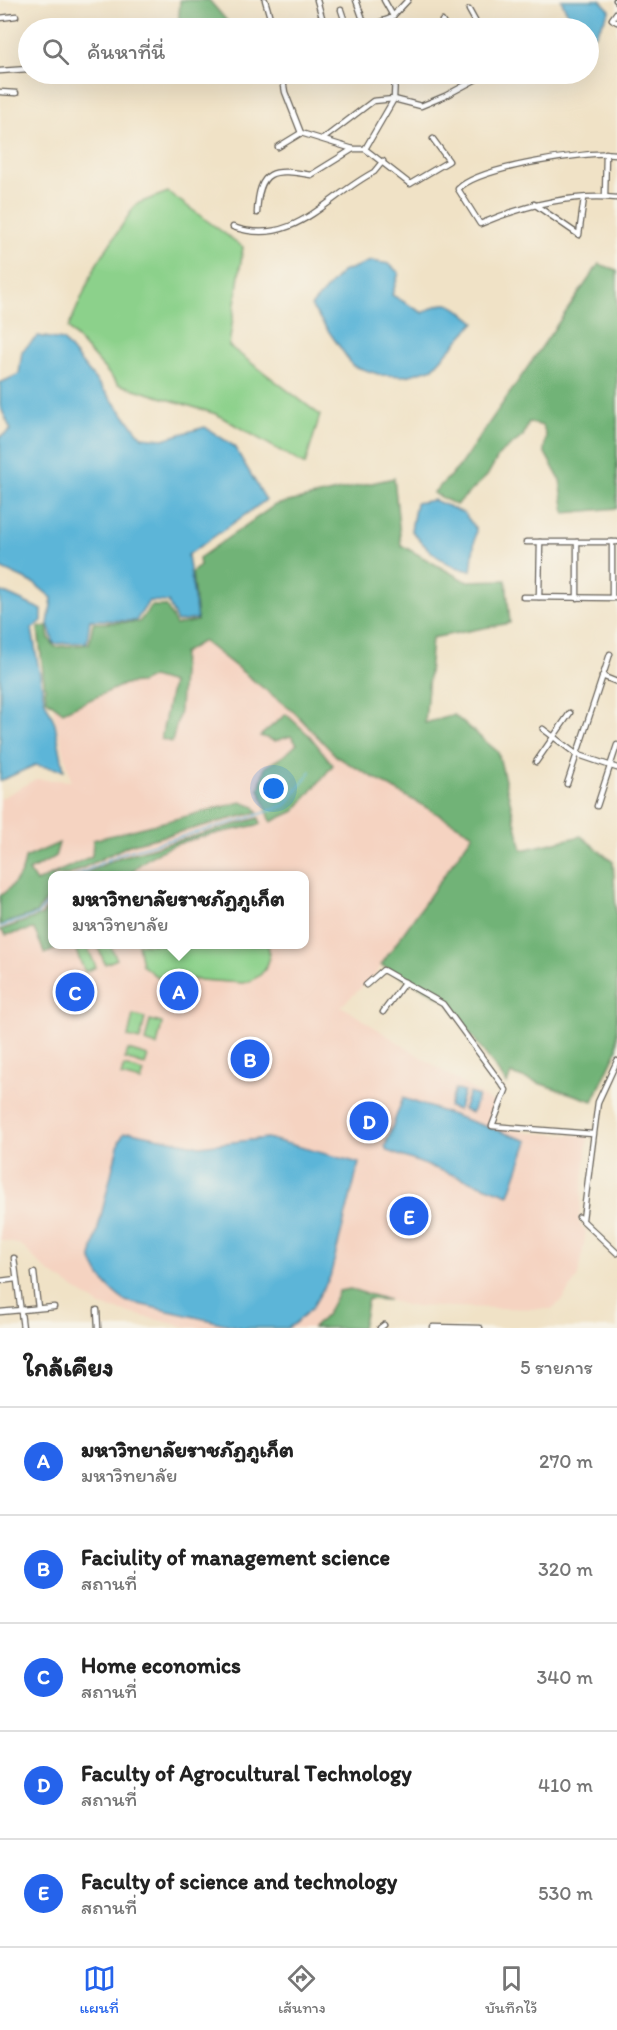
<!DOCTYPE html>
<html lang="th">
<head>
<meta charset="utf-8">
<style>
  body { margin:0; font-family:Itim,"Playpen Sans Thai",sans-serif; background:#f2f2f2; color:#222 }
  .you { position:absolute; left:274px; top:789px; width:21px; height:21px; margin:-15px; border:4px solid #fff; border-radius:50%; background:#1a73e8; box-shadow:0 0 0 9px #1a73e833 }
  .badge { display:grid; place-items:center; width:39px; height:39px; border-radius:50%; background:#2563eb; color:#fff; font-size:20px; font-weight:700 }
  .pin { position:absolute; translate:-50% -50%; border:3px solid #fff; box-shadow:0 2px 6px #0006 }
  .popup { position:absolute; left:48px; top:871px; width:261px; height:78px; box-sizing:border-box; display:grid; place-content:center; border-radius:12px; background:#fff; filter:drop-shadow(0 2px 4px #0005); font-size:20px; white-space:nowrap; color:#767676 }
  .popup b { font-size:22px; color:#222 }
  .popup::after { content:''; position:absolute; left:50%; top:100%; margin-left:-12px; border:12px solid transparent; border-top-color:#fff }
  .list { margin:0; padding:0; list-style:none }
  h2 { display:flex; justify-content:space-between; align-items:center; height:78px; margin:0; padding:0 24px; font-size:26px }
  h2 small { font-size:20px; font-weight:400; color:#767676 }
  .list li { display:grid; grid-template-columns:39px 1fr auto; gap:18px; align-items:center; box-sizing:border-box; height:108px; padding:0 24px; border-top:2px solid #e0e0e0 }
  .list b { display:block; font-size:22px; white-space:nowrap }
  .list p { margin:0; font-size:20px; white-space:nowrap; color:#767676 }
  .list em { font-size:20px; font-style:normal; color:#767676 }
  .icon { flex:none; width:33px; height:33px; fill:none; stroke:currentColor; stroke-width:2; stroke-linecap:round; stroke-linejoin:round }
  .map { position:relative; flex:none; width:617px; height:1328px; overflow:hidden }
  .search { position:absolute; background:#fff; box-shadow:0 6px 24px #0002; left:18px; right:18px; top:18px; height:66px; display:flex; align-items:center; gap:15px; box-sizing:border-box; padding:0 21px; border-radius:33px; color:#767676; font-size:22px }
  .sheet { height:618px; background:#fff }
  nav { display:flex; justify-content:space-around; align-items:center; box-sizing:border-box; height:84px; border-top:2px solid #e0e0e0; background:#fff; font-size:16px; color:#767676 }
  nav a { display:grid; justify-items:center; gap:3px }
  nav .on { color:#2563eb }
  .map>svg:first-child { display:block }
  .built { fill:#f5d3c1; fill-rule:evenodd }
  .green { fill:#8cd18b; stroke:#547654; stroke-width:1.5 }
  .forest { fill:#71b377; stroke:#46684a; stroke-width:1.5 }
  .water { fill:#5bb5d8; stroke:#3c687a; stroke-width:1.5 }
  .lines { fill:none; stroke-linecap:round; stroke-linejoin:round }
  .stream { stroke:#5bb5d8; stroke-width:1.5 }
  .minor-casing { stroke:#666158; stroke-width:7 }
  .minor { stroke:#fff; stroke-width:4.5 }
</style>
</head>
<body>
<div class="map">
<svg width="617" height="1328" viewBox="0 0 617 1328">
  <rect width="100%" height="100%" fill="#f7f3e8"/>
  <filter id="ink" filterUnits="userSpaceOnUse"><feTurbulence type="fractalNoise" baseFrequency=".0167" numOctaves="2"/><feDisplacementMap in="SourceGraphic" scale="12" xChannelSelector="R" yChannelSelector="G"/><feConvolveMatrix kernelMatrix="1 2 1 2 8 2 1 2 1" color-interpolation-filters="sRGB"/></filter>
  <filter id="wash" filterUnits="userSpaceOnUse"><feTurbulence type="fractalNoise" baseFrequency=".008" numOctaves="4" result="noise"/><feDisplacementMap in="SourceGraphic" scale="24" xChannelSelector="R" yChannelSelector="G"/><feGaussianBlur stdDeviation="1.35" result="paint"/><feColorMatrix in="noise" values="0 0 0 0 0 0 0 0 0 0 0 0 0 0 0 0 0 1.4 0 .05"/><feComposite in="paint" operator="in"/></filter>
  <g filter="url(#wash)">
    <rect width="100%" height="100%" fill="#f0e2c6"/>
    <!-- built -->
    <path class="built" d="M189,630L295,713L337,757L473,834L375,975L341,1006L495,1104L490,1126L530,1133L588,1136L579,1217V1223L586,1231L581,1263L577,1278L561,1301L552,1309L409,1306L350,1289L339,1292L326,1315L313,1328H191L101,1306L46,1270L21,1245L0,1240V799L36,779L71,781L53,709ZM53,876H305V944H53Z"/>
    <!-- green -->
    <g class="green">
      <polygon points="168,192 243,247 229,346 320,415 305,465 216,414 118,384 68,328 96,265 136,204"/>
      <path d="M138,944L268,945C273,965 263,978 243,983L157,977L142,965Z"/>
      <polygon points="97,945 110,945 117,959 105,964"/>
      <polygon points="87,946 96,967 85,972 76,951"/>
      <polygon points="133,1015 145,1018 140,1040 128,1037"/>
      <polygon points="150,1020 162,1023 157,1046 145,1042"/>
      <polygon points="128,1050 148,1056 145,1065 125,1059"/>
      <polygon points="124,1066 144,1072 141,1081 121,1076"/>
    </g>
    <!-- forest -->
    <g class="forest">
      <polygon points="180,0 209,0 233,28 178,28"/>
      <polygon points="599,264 617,270 617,508 565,513 560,480 544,451 546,436 543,426 529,422 523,436 499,455 487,476 456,505 433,493 458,468"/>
      <polygon points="394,478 401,545 465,581 506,580 510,623 432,638 425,723 454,715 498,752 522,850 581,836 613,862 617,925 617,1050 593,1101 511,1074 507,1084 447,1001 381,965 473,834 337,757 295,713 203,641 183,653 180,711 172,742 161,739 172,683 152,677 140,683 125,684 63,712 46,699 38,628 47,626 49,638 55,647 89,644 93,623 139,622 152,606 166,606 176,625 197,621 192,572 200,566 199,558 275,505"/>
      <polygon points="286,714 310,736 333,765 295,811 271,822 259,789 265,767 285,755 297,744 291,736 275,741 260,736"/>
      <path d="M241,802L255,807L258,812L129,845L69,875L53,876V893L36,913L0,925V896C14,885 23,876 25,858L59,843L55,857L29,871L36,882L92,856L93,840Z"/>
      <path d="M259,818L261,824C216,835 160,839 129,875H82L120,857Z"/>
      <polygon points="53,902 53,944 59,945 56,949 45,954 34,929 6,935 0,930 42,915"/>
      <polygon points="350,1289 389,1300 368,1299 362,1328 313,1328 326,1315 339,1291"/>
    </g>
    <!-- water -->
    <g class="water">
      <polygon points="561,0 600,0 610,10 596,34 589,39 588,28 575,28"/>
      <path d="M371,261L389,264L399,273L392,295L423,313C449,296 452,305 475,322L433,368L407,376L381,375L353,366L311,306L342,272Z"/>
      <polygon points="38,336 63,340 142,437 163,439 205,427 234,446 266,500 188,555 197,619 177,622 168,602 149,601 136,621 90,620 87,642 54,644 48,624 52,598 35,584 0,568 0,437 11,430 0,406 0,383 19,374 22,351"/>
      <path d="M434,500L464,513L476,529L471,571C445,567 427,550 411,530L416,503Z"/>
      <polygon points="0,591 42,610 42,621 32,629 44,699 55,723 64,770 35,765 0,781"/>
      <polygon points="455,1089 464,1092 458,1110 449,1107"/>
      <polygon points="469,1093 478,1096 472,1113 463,1110"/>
      <polygon points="403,1098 528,1141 509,1195 387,1151 385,1146"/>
      <path d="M131,1132L200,1146L267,1138L359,1163L330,1277L312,1308L294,1324L287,1328H243L125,1301C109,1290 97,1276 91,1257L119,1142L124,1133Z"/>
    </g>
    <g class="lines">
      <!-- stream -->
      <g class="stream">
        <polyline points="75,876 122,853 252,817 286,805 311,771"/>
        <polyline points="0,927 38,914 53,897"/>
      </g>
    </g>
  </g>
  <g filter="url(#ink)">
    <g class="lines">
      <defs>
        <g id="minor">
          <polyline points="265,0 273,28"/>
          <polyline points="317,0 325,28"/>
          <polyline points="356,0 366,28"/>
          <polyline points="384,0 393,16"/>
          <polyline points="616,0 617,1"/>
          <polyline points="341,10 347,28"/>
          <polyline points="469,10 479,28"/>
          <polyline points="617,12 612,19 617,22"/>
          <polyline points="0,18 16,16"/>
          <polyline points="442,21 446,28"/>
          <polyline points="364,28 391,18 408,0"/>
          <polyline points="390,28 391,18"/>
          <polyline points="0,71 28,69"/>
          <polyline points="282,74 285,92 301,133 353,149 365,149 410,184 449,161 433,139"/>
          <polyline points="0,92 16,93"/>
          <polyline points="323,139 373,101 394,99 421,106 445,96 486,74"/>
          <polyline points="278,147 301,133"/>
          <polyline points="365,149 394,99 395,74"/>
          <path d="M617,154C586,151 479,167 458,189L480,224C523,206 570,193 617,198"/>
          <polyline points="605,196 606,153"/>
          <polyline points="534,204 579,235 584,198"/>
          <path d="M257,213C259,168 273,169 311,175L353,149"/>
          <path d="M233,227C293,248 326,197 374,172L383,161"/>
          <polyline points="526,542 617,542"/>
          <polyline points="577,542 577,598"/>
          <polyline points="612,542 612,598"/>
          <polyline points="523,597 617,598"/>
          <polyline points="539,597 540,542"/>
          <polyline points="602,676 617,682"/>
          <polyline points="543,729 576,754 617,768"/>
          <polyline points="536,762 570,713"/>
          <polyline points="567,784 610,654"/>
          <polyline points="597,806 617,745"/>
          <polyline points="366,985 383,970 443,1004 506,1090 492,1126 593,1134"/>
          <polyline points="383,1012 405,982"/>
          <polyline points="579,1217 617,1253"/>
          <polyline points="583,1219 598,1102 617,1061"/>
          <polyline points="14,1258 23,1328"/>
          <polyline points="34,1273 38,1308"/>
          <polyline points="0,1281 16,1279"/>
          <polyline points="97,1310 98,1328"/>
          <polyline points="0,1312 54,1307"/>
          <polyline points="433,1327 480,1328"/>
          <polyline points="380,1328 384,1325"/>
        </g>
      </defs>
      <!-- minor casing -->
      <use href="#minor" class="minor-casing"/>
      <!-- minor -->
      <use href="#minor" class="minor"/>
    </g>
  </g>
</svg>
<div class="you"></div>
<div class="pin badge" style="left:179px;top:991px">A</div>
<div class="popup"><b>มหาวิทยาลัยราชภัฏภูเก็ต</b>มหาวิทยาลัย</div>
<div class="pin badge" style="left:250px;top:1059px">B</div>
<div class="pin badge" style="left:75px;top:992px">C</div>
<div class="pin badge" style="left:369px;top:1121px">D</div>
<div class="pin badge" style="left:409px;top:1216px">E</div>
<div class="search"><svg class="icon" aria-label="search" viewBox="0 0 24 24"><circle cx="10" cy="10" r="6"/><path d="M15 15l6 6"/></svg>ค้นหาที่นี่</div>
</div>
<section class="sheet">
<h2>ใกล้เคียง<small>5 รายการ</small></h2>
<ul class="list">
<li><span class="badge">A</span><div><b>มหาวิทยาลัยราชภัฏภูเก็ต</b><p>มหาวิทยาลัย</p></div><em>270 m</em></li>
<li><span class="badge">B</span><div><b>Faciulity of management science</b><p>สถานที่</p></div><em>320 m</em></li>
<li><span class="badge">C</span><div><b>Home economics</b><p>สถานที่</p></div><em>340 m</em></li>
<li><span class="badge">D</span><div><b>Faculty of Agrocultural Technology</b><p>สถานที่</p></div><em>410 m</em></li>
<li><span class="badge">E</span><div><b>Faculty of science and technology</b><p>สถานที่</p></div><em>530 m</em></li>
</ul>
</section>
<nav>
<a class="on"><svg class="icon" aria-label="map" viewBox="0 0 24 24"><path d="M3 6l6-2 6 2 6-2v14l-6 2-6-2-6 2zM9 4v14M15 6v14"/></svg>แผนที่</a>
<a><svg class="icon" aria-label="directions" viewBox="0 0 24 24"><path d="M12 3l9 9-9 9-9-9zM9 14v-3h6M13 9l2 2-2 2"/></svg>เส้นทาง</a>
<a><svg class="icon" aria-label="saved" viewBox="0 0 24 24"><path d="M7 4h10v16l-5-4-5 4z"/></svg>บันทึกไว้</a>
</nav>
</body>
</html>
